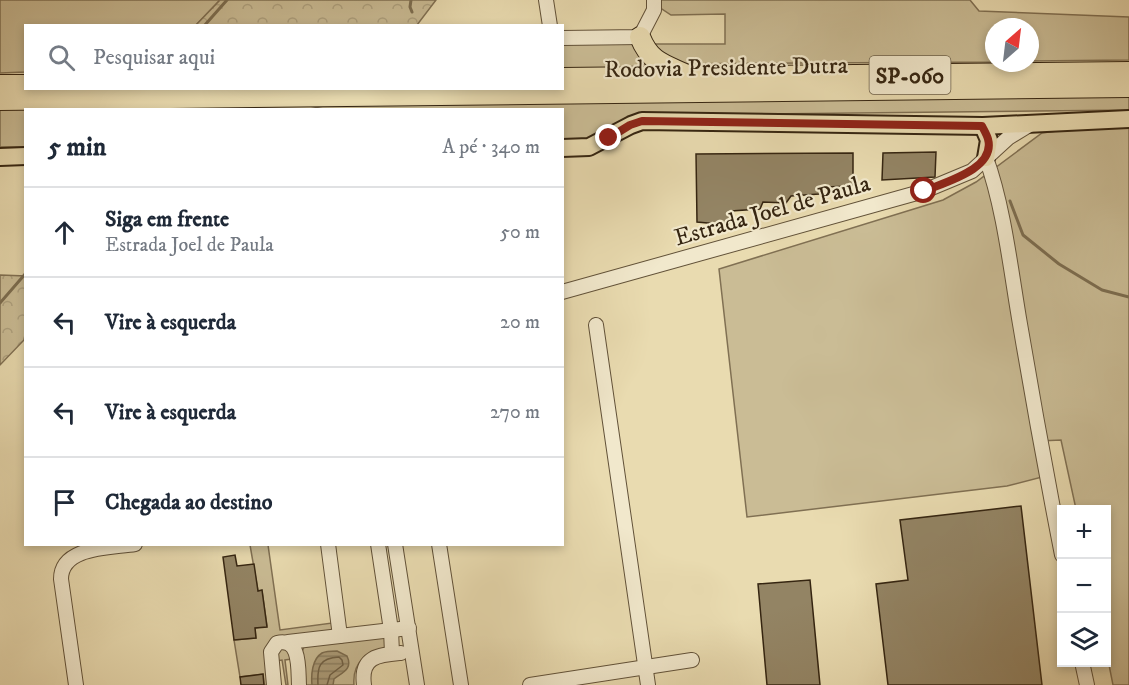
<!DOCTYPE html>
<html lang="pt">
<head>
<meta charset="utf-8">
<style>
  body { margin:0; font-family:"IM FELL DW Pica",serif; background:#f6f6f7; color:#1f2937 }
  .controls { position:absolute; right:18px; bottom:18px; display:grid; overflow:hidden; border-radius:0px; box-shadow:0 3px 9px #0003 }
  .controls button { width:54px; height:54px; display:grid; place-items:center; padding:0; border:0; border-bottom:2px solid #e0e1e3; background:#fff; color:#1f2937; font:30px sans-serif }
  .compass { position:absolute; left:985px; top:18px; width:54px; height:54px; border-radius:50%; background:#fff; box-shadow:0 3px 9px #0003; rotate:28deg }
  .stop { position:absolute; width:18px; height:18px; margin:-14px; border:4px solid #8f2418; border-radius:50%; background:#fff }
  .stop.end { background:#8f2418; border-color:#fff; box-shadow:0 2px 6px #0008 }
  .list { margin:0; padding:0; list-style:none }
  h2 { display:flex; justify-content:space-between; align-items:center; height:78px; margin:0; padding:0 24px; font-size:26px }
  h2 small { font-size:20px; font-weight:400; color:#747a83 }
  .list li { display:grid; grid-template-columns:39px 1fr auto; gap:18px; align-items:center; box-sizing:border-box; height:90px; padding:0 24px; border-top:2px solid #e0e1e3 }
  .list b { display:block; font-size:22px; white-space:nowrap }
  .list p { margin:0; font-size:20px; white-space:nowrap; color:#747a83 }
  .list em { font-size:20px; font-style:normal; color:#747a83 }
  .icon { flex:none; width:33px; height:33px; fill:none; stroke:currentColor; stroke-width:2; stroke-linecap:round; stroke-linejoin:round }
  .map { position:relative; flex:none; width:1129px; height:685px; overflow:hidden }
  .search { position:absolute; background:#fff; box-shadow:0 3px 9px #0003; left:24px; top:24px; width:540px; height:66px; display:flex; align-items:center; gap:15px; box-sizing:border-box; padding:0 21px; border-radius:0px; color:#747a83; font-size:22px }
  .panel { position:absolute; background:#fff; box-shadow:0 3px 9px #0003; left:24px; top:108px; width:540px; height:438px; border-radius:0px }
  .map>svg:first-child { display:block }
  .green { fill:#cabc95; stroke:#807053; stroke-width:1.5 }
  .forest { fill:url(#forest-crowns); stroke:#807053; stroke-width:1.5 }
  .water { fill:url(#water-rules); stroke:#7c6d50; stroke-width:1.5 }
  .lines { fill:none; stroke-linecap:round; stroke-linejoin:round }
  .shore { stroke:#706146; stroke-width:1.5 }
  .stream { stroke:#7c6d50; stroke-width:3 }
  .building { fill:#938464; stroke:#352511; stroke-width:1.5 }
  .minor-casing { stroke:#625239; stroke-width:16 }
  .major-casing { stroke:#352511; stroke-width:20 }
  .highway-casing { stroke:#352511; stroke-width:22 }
  .minor { stroke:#f1e8cc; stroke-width:14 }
  .major { stroke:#e9dbb0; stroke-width:16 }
  .highway { stroke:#e9dbb0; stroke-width:20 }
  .route { stroke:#8f2418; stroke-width:8 }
  .labels { text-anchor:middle; stroke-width:4.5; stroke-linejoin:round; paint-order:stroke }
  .shield { fill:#f1e8cc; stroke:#6d6049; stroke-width:1.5 }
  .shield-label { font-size:22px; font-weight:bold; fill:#352511 }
  .street-label { font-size:24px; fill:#352511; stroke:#f1e8cc }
</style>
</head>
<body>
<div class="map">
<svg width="1129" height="685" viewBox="0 0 1129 685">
  <defs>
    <pattern id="forest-crowns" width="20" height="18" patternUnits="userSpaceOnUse" patternTransform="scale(1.5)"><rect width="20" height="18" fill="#cabc95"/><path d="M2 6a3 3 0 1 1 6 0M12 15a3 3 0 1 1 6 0" fill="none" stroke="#aea17f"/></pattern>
    <pattern id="water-rules" width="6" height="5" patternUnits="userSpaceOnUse" patternTransform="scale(1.5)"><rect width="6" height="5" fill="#ac9d7a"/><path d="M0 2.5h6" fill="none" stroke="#8d8063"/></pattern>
  </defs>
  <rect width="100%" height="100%" fill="#e9dbb0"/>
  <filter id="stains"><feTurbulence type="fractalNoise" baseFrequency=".00333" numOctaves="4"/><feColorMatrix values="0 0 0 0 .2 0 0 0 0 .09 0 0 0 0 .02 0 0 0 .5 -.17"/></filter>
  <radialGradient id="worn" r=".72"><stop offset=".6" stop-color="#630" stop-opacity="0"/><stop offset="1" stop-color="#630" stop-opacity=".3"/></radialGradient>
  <!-- green -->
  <g class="green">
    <polygon points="0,0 220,0 196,25 26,26 25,72 0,73"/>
    <polygon points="658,0 970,0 979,11 1129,17 1129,60 1030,61 1030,27 994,27 994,62 651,64 596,71 563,71 562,44 725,44 725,14 671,15 659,7"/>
    <polygon points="1129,96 1129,110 656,115 598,138 563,142 562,110 305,110 347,101"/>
    <polygon points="207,104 252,109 26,110 25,147 0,147 0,107"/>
    <polygon points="1129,121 1129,685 1113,685 1107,655 1106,510 1076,509 1061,440 1039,441 1046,476 1007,486 747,517 719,269 943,200 976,182 1042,133"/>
    <polygon points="250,545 268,545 280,630 332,623 333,628 330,632 280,639 270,685 264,685 263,674 240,677 234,640 256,638 255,628 267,626 262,591 258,591"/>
    <path d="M386,634L387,647C367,653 352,661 354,685H304L301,654L304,647Z"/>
    <polygon points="286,647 292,659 285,660 288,685 286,685 282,660 276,661 278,648"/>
  </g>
  <!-- forest -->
  <g class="forest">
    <polygon points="220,0 436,0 417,25 196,25"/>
    <polygon points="0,275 26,276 25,335 24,340 0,365"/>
  </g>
  <!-- water -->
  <path class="water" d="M337,651L347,656C353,669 343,672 334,679L333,685H312C311,675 312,659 322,653C326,651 333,651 337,651Z"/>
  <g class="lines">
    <!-- shore -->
    <path class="shore" d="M318,685C317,667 319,658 339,657L342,660L343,665L330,675L327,685"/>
    <!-- stream -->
    <g class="stream">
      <polyline points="411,0 410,7 412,12"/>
      <polyline points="204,26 227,0"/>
      <polyline points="1010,201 1023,235 1059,264 1102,290 1129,297"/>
      <polyline points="0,303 26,273"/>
    </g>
  </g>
  <!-- building -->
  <g class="building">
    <polygon points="936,152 935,177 882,180 883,153"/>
    <polygon points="853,153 853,186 825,187 819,194 791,196 786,203 763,202 760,209 731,211 729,225 697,222 696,154"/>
    <polygon points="1021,506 1042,685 888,685 876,584 908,580 900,520"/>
    <polygon points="235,555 237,566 254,564 258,591 262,590 267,627 255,628 256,638 234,640 223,557"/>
    <polygon points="810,580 820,685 767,685 758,584"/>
    <polygon points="263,674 264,685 241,685 240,677"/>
  </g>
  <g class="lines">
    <defs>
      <g id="minor">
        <polyline points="546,0 550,26"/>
        <polyline points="562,38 640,37 654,10 654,0"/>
        <path d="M986,158C1004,207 1011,272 1020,324C1033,401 1047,478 1062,555"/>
        <polyline points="562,292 924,191 972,171 1008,138 1031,124"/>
        <polyline points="596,325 648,685"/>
        <polyline points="328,544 340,636"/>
        <polyline points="378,544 391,630 392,653"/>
        <polyline points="395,544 417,685"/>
        <polyline points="439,544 461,685"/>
        <polyline points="288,642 409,628"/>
        <polyline points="1082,662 1087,685"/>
        <path d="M76,685L61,579C61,546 111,548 135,544"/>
        <path d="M274,685L271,652L277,643C301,637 298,669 299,685"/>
        <path d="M364,685C360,656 379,655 401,653"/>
        <polyline points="530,685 692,660"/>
      </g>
      <g id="major">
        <polyline points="983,126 989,140 986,158"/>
        <polyline points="562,148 589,147 631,125 642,121 983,126 1129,119"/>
        <polyline points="0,157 26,156"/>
      </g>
      <g id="highway">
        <path d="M640,37C650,62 663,64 687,75"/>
        <polyline points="562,78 1129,72"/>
        <polyline points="0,85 26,85"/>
        <polyline points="0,100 1129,87"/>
      </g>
    </defs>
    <!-- minor casing -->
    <use href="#minor" class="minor-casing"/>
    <!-- major casing -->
    <use href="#major" class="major-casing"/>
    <!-- highway casing -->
    <use href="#highway" class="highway-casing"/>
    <!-- minor -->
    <use href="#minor" class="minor"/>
    <!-- major -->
    <use href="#major" class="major"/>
    <!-- highway -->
    <use href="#highway" class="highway"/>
  </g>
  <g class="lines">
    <!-- route -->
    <path class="route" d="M609,138L630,125L642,121L982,126C984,130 987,135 988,139C996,169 945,182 924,191"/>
  </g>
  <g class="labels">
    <!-- shield labels -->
    <rect class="shield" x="869.5" y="56" width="81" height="38" rx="4.5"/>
    <g class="shield-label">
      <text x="910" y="83">SP-060</text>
    </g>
    <!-- street labels -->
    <g class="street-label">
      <text transform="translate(726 67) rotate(-1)" y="8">Rodovia Presidente Dutra</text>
      <text transform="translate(772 210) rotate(-16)" y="8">Estrada Joel de Paula</text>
    </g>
  </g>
  <rect width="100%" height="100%" filter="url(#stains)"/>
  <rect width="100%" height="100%" fill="url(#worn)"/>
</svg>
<div class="controls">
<button>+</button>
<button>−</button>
<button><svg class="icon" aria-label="layers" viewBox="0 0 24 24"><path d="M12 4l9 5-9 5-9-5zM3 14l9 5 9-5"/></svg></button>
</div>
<svg class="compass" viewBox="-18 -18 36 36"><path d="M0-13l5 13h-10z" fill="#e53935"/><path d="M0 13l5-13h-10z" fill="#747a83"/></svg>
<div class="stop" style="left:924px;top:191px"></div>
<div class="stop end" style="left:609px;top:138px"></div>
<div class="search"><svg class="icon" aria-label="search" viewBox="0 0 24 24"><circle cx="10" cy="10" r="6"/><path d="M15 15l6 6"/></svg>Pesquisar aqui</div>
<section class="panel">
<h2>5 min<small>A pé · 340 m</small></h2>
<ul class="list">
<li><svg class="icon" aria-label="ahead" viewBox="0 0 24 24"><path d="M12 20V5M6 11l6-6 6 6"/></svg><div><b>Siga em frente</b><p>Estrada Joel de Paula</p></div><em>50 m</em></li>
<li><svg class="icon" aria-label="left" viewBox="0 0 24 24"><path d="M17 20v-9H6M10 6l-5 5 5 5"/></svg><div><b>Vire à esquerda</b></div><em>20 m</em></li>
<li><svg class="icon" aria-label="left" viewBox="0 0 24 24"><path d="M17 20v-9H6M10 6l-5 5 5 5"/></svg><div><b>Vire à esquerda</b></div><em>270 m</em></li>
<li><svg class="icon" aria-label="arrive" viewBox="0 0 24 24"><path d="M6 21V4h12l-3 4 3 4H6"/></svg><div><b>Chegada ao destino</b></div></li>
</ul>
</section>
</div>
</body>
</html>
